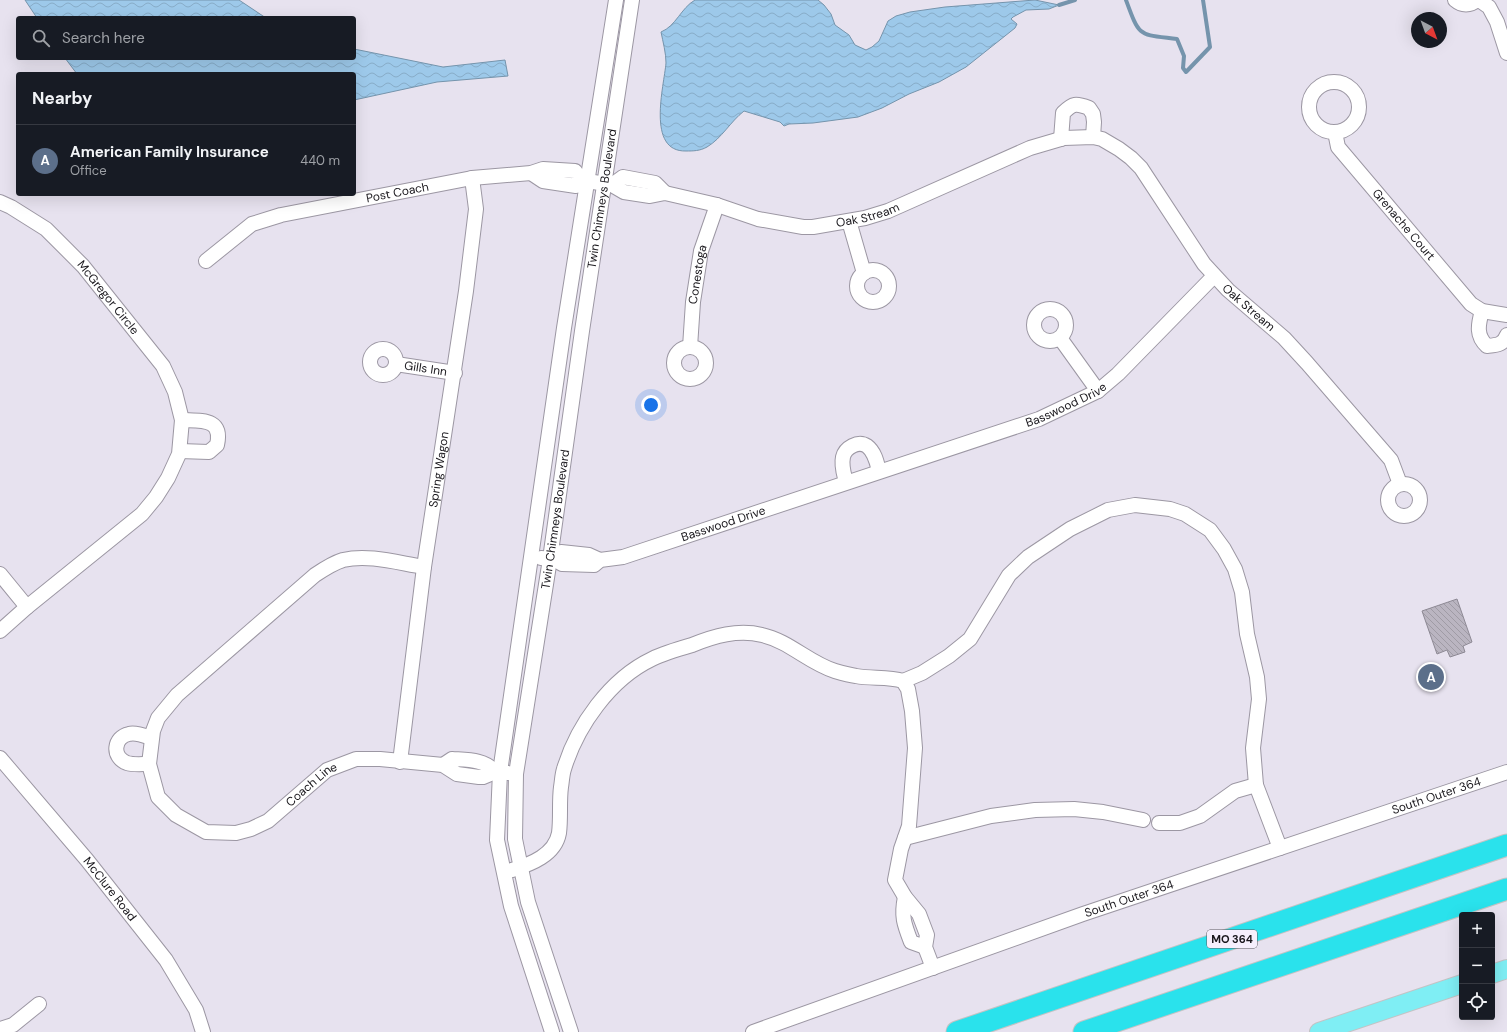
<!DOCTYPE html>
<html lang="en">
<head>
<meta charset="utf-8">
<style>
  body { margin:0; font-family:"DM Sans",sans-serif; background:#20242c; color:#f1f3f6 }
  .controls { position:absolute; right:12px; bottom:12px; display:grid; overflow:hidden; border-radius:4px; box-shadow:0 4px 16px #0002 }
  .controls button { width:36px; height:36px; display:grid; place-items:center; padding:0; border:0; border-bottom:1px solid #363941; background:#171b24; color:#f1f3f6; font:20px sans-serif }
  .compass { position:absolute; left:1411px; top:12px; width:36px; height:36px; border-radius:50%; background:#171b24; box-shadow:0 4px 16px #0002; rotate:139deg }
  .you { position:absolute; left:651px; top:405px; width:14px; height:14px; margin:-10px; border:3px solid #fff; border-radius:50%; background:#1a73e8; box-shadow:0 0 0 6px #1a73e833 }
  .badge { display:grid; place-items:center; width:26px; height:26px; border-radius:50%; background:#2563eb; color:#fff; font-size:13px; font-weight:700 }
  .pin { position:absolute; translate:-50% -50%; border:2px solid #fff; box-shadow:0 1px 4px #0006 }
  .list { margin:0; padding:0; list-style:none }
  h2 { display:flex; justify-content:space-between; align-items:center; height:52px; margin:0; padding:0 16px; font-size:17px }
  h2 small { font-size:13px; font-weight:400; color:#9ea1a6 }
  .list li { display:grid; grid-template-columns:26px 1fr auto; gap:12px; align-items:center; box-sizing:border-box; height:72px; padding:0 16px; border-top:1px solid #363941 }
  .list b { display:block; font-size:15px; white-space:nowrap }
  .list p { margin:0; font-size:13px; white-space:nowrap; color:#9ea1a6 }
  .list em { font-size:13px; font-style:normal; color:#9ea1a6 }
  .icon { flex:none; width:22px; height:22px; fill:none; stroke:currentColor; stroke-width:2; stroke-linecap:round; stroke-linejoin:round }
  .map { position:relative; flex:none; width:1507px; height:1032px; overflow:hidden }
  .search { position:absolute; background:#171b24; box-shadow:0 4px 16px #0002; left:16px; top:16px; width:340px; height:44px; display:flex; align-items:center; gap:10px; box-sizing:border-box; padding:0 14px; border-radius:4px; color:#9ea1a6; font-size:15px }
  .panel { position:absolute; background:#171b24; box-shadow:0 4px 16px #0002; left:16px; top:72px; width:340px; height:124px; border-radius:4px }
  .map>svg:first-child { display:block }
  .water { fill:url(#water-waves); stroke:#7594ac }
  .lines { fill:none; stroke-linecap:round; stroke-linejoin:round }
  .stream { stroke:#7594ac; stroke-width:4 }
  .building { fill:url(#building-back-hatch); stroke:#8d8994 }
  .minor-casing { stroke:#9c97a3; stroke-width:16 }
  .major-casing { stroke:#c3c3c4; stroke-width:20 }
  .highway-casing { stroke:#c3c3c4; stroke-width:23 }
  .minor { stroke:#fff; stroke-width:14 }
  .major { stroke:#7feef4; stroke-width:18 }
  .highway { stroke:#2ae2ec; stroke-width:21 }
  .labels { text-anchor:middle; stroke-width:3; stroke-linejoin:round; paint-order:stroke }
  .shield { fill:#f5effc; stroke:#5b585f; stroke-width:1 }
  .shield-label { font-size:11px; font-weight:bold; fill:#19171c }
  .street-label { font-size:12px; fill:#19171c; stroke:#f5effc }
</style>
</head>
<body>
<div class="map">
<svg width="1507" height="1032" viewBox="0 0 1507 1032">
  <defs>
    <pattern id="water-waves" width="16" height="10" patternUnits="userSpaceOnUse"><rect width="16" height="10" fill="#9dc9ea"/><path d="M0 5q4-4 8 0t8 0" fill="none" stroke="#87acc8"/></pattern>
    <pattern id="building-back-hatch" width="6" height="6" patternUnits="userSpaceOnUse"><rect width="6" height="6" fill="#bab5c1"/><path d="M-1 5l2 2M0 0l6 6M5-1l2 2" fill="none" stroke="#9f9ba5"/></pattern>
  </defs>
  <rect width="100%" height="100%" fill="#e7e2ef"/>
  <!-- water -->
  <g class="water">
    <polygon points="25,0 239,0 266,18 37,18"/>
    <path d="M695,0H818L824,5L831,14L835,25L849,35L855,45L866,50L872,47L879,41L888,21L896,16L910,12L945,7L1035,0L1059,5L1049,9L1026,10L1013,17L1011,19L1017,24L1015,28L966,67L939,82L909,94L882,108L858,117L813,123L789,124L784,126L780,122L744,111C730,122 722,138 707,147C700,151 693,151 686,151C646,152 664,86 666,63C666,53 663,42 661,32C676,26 681,8 695,0Z"/>
    <polygon points="354,49 443,67 505,60 508,76 437,82 354,100 354,74 77,74 65,58 354,58"/>
  </g>
  <g class="lines">
    <!-- stream -->
    <g class="stream">
      <path d="M1126,0C1140,38 1138,34 1177,39L1184,56L1183,68L1186,72L1210,47L1203,0"/>
      <polyline points="1059,5 1075,0"/>
    </g>
  </g>
  <!-- building -->
  <polygon class="building" points="1457,599 1472,642 1463,646 1465,652 1450,657 1447,650 1437,654 1422,611"/>
  <g class="lines">
    <defs>
      <g id="minor">
        <path d="M1455,0C1462,6 1470,6 1477,0"/>
        <polyline points="1479,0 1489,7 1497,22 1507,53"/>
        <circle cx="1334" cy="107" r="25"/>
        <path id="s1" d="M1335,132L1338,147L1471,304L1482,311L1507,315"/>
        <path d="M1061,139L1063,113C1073,103 1076,103 1089,108L1093,114L1094,122L1093,137"/>
        <polyline points="531,173 543,181 576,186 581,180"/>
        <polyline points="612,185 623,177 655,183 665,193"/>
        <path id="s2" d="M0,202L11,207L46,229L83,266L163,366L175,392L182,420L179,454L168,478L156,497L142,514L27,607L0,631"/>
        <polyline points="849,221 864,273"/>
        <path id="s3" d="M206,261L252,224L281,215L472,178L531,173L543,169L575,171L581,180L612,185L624,192L650,196L665,193L717,205L758,219L803,227H813L865,218L888,211L1030,148L1064,138L1093,137L1102,139L1119,149L1131,158L1141,168L1204,264L1228,290L1284,338L1307,363L1391,460L1400,484"/>
        <circle cx="873" cy="286" r="16"/>
        <circle cx="1050" cy="325" r="16"/>
        <path d="M1482,311C1478,325 1476,336 1487,346C1497,345 1503,345 1507,335"/>
        <polyline points="1060,338 1098,391"/>
        <circle cx="690" cy="363" r="16"/>
        <path id="s4" d="M690,347L693,302L701,251L717,205"/>
        <circle cx="383" cy="362" r="13"/>
        <path id="s5" d="M396,364L455,373"/>
        <path d="M180,451L209,452L217,445C223,418 202,421 182,420"/>
        <path d="M846,482C844,474 841,466 843,457C845,448 858,440 867,446C875,452 877,463 879,471"/>
        <circle cx="1404" cy="500" r="16"/>
        <path id="s6" d="M541,558L553,559L562,564L594,565L600,560L623,557L1039,419L1098,391L1118,374L1214,276"/>
        <polyline points="553,559 561,552 589,555 600,560"/>
        <path id="s7" d="M424,567C398,563 369,554 343,560C333,563 324,569 315,575L177,695L158,718L153,731L149,764L158,797L176,815L206,832L236,833L251,829L268,821L327,770L356,759H380L443,765L457,774L479,777H483L495,772L508,773"/>
        <polyline points="0,574 27,607"/>
        <polyline points="903,681 922,673 949,656 970,639 1009,575 1028,557 1070,529 1108,510 1135,505 1170,509 1185,514 1210,530 1224,549 1235,569 1242,592 1247,634 1257,677 1259,699 1253,748 1256,785 1280,848"/>
        <path id="s8" d="M0,758L87,860L166,960L196,1010L203,1032"/>
        <path id="s9" d="M400,762L424,567L466,291L476,209L472,178"/>
        <path d="M149,764C142,764 133,765 127,763C111,757 114,737 129,734C136,732 145,736 151,738"/>
        <path d="M443,765L452,759C467,760 485,759 495,772"/>
        <polyline points="1159,823 1180,823 1200,816 1235,791 1256,785"/>
        <polyline points="905,838 991,816 1035,810 1074,809 1103,812 1143,820"/>
        <path d="M512,870C531,864 555,855 559,833C561,818 559,802 561,787C562,782 562,775 564,769C577,726 610,679 652,659C664,653 678,649 692,645C714,636 738,629 762,635C789,641 809,663 835,671C842,673 849,675 856,676C872,679 888,676 903,681L908,689L912,711L915,748L909,826L901,849L895,880L905,897L919,914L927,935L925,947L933,968"/>
        <path d="M905,897C901,916 904,924 911,942L925,947"/>
        <polyline points="0,1029 13,1025 39,1004"/>
        <polyline points="552,1032 511,906 497,840 500,772 564,328 616,0"/>
        <path id="s10" d="M571,1032L528,902L515,839L516,774L550,559L582,331L632,0"/>
        <path id="s11" d="M753,1032L1083,914L1507,772"/>
      </g>
      <g id="major">
        <polyline points="1492,974 1507,969"/>
        <polyline points="1319,1032 1462,984"/>
      </g>
      <g id="highway">
        <polyline points="957,1032 1507,845"/>
        <polyline points="1084,1032 1507,889"/>
      </g>
    </defs>
    <!-- minor casing -->
    <use href="#minor" class="minor-casing"/>
    <!-- major casing -->
    <use href="#major" class="major-casing"/>
    <!-- highway casing -->
    <use href="#highway" class="highway-casing"/>
    <!-- minor -->
    <use href="#minor" class="minor"/>
    <!-- major -->
    <use href="#major" class="major"/>
    <!-- highway -->
    <use href="#highway" class="highway"/>
  </g>
  <g class="labels">
    <!-- shield labels -->
    <rect class="shield" x="1207" y="930" width="50" height="18" rx="3"/>
    <g class="shield-label">
      <text x="1232" y="943">MO 364</text>
    </g>
    <!-- street labels -->
    <g class="street-label">
      <text dy="4" stroke="none"><textPath href="#s3" startOffset="208">Post Coach</textPath></text>
      <text dy="4" stroke="none"><textPath href="#s10" startOffset="848">Twin Chimneys Boulevard</textPath></text>
      <text dy="4" stroke="none"><textPath href="#s3" startOffset="694">Oak Stream</textPath></text>
      <text dy="4" stroke="none"><textPath href="#s1" startOffset="117">Grenache Court</textPath></text>
      <text dy="4" stroke="none"><textPath href="#s4" startOffset="73">Conestoga</textPath></text>
      <text dy="4" stroke="none"><textPath href="#s2" startOffset="146">McGregor Circle</textPath></text>
      <text dy="4" stroke="none"><textPath href="#s3" startOffset="1170">Oak Stream</textPath></text>
      <text dy="4" stroke="none"><textPath href="#s5" startOffset="30">Gills Inn</textPath></text>
      <text dy="4" stroke="none"><textPath href="#s6" startOffset="554">Basswood Drive</textPath></text>
      <text dy="4" stroke="none"><textPath href="#s9" startOffset="295">Spring Wagon</textPath></text>
      <text dy="4" stroke="none"><textPath href="#s10" startOffset="524">Twin Chimneys Boulevard</textPath></text>
      <text dy="4" stroke="none"><textPath href="#s6" startOffset="191">Basswood Drive</textPath></text>
      <text dy="4" stroke="none"><textPath href="#s7" startOffset="589">Coach Line</textPath></text>
      <text dy="4" stroke="none"><textPath href="#s11" startOffset="723">South Outer 364</textPath></text>
      <text dy="4" stroke="none"><textPath href="#s8" startOffset="171">McClure Road</textPath></text>
      <text dy="4" stroke="none"><textPath href="#s11" startOffset="399">South Outer 364</textPath></text>
    </g>
  </g>
</svg>
<div class="controls">
<button>+</button>
<button>−</button>
<button><svg class="icon" aria-label="locate" viewBox="0 0 24 24"><circle cx="12" cy="12" r="6"/><path d="M12 2v4M12 18v4M2 12h4M18 12h4"/></svg></button>
</div>
<svg class="compass" viewBox="-18 -18 36 36"><path d="M0-13l5 13h-10z" fill="#e53935"/><path d="M0 13l5-13h-10z" fill="#9ea1a6"/></svg>
<div class="you"></div>
<div class="pin badge" style="left:1431px;top:677px;background:#5c6f8a">A</div>
<div class="search"><svg class="icon" aria-label="search" viewBox="0 0 24 24"><circle cx="10" cy="10" r="6"/><path d="M15 15l6 6"/></svg>Search here</div>
<section class="panel">
<h2>Nearby<small></small></h2>
<ul class="list">
<li><span class="badge" style="background:#5c6f8a">A</span><div><b>American Family Insurance</b><p>Office</p></div><em>440 m</em></li>
</ul>
</section>
</div>
</body>
</html>
